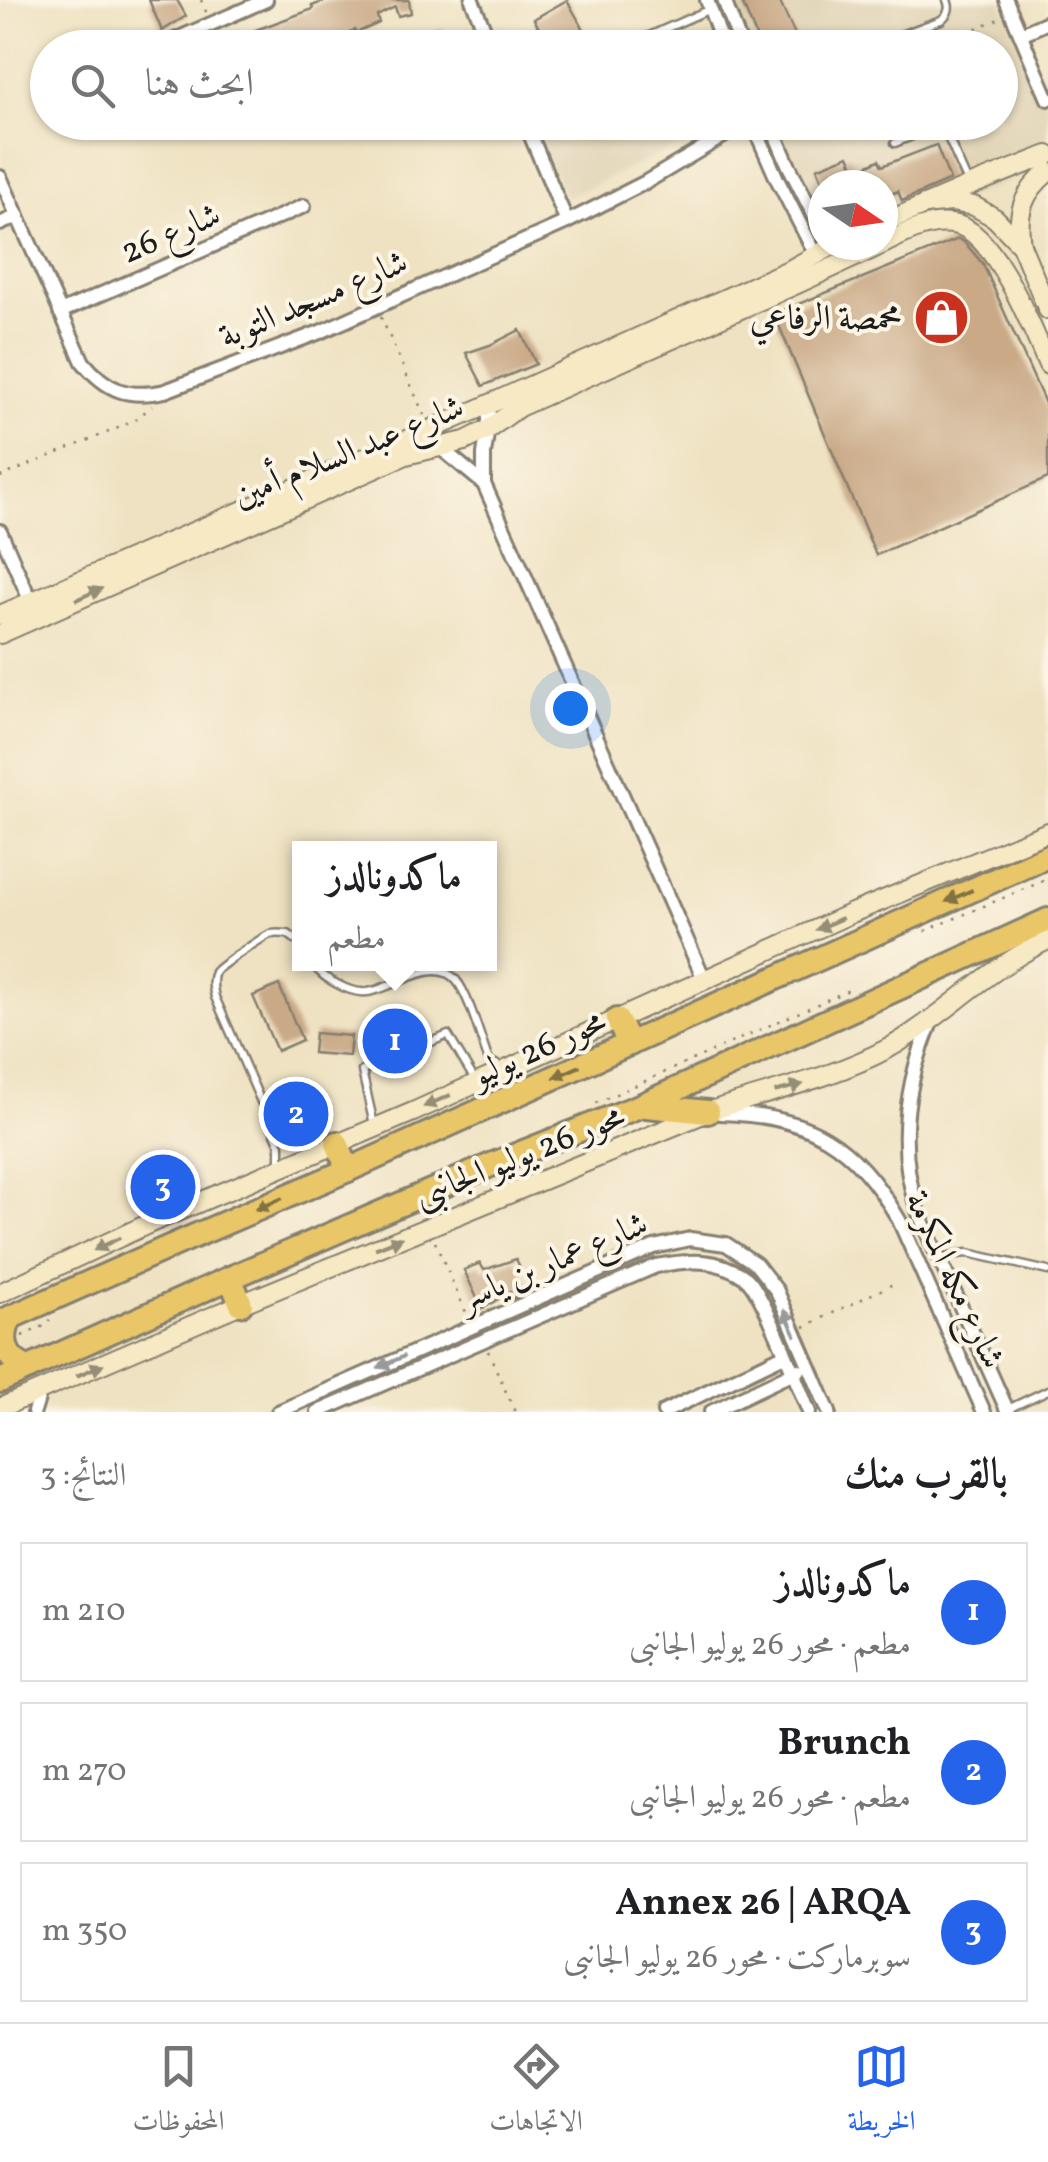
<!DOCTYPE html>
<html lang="ar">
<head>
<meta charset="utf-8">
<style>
  body { margin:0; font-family:Vollkorn,Amiri,serif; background:#f2f2f2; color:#202124; direction:rtl }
  .compass { position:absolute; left:808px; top:170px; width:90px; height:90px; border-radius:50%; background:#fff; box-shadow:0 2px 8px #0004; rotate:103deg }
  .you { position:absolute; left:570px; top:708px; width:35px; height:35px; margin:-25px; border:8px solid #fff; border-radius:50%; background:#1a73e8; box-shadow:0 0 0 15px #1a73e833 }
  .badge { display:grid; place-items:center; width:65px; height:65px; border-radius:50%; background:#2563eb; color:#fff; font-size:32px; font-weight:700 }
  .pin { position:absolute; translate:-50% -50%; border:5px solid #fff; box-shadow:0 2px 10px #0006 }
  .popup { position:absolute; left:292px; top:841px; width:205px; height:130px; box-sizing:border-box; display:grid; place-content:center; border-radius:0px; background:#fff; filter:drop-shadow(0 2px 8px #0005); font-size:32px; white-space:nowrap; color:#757577 }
  .popup b { font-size:38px; color:#202124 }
  .popup::after { content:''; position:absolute; left:50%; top:100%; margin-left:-20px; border:20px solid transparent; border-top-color:#fff }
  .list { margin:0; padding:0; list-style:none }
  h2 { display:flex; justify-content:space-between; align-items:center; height:130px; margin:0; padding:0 40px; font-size:42px }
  h2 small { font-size:32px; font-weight:400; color:#757577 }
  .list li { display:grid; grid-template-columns:65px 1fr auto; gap:30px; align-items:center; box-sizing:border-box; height:140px; margin:0 20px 20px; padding:0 20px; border:2px solid #e0e0e0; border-radius:0px }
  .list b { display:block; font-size:38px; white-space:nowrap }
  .list p { margin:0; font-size:32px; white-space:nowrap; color:#757577 }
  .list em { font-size:32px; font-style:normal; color:#757577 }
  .icon { flex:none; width:55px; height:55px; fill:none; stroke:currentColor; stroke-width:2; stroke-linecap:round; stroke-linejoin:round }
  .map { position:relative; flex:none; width:1048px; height:1412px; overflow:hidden; direction:ltr }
  .search { position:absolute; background:#fff; box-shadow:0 2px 8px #0004; left:30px; right:30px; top:30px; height:110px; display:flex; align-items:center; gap:25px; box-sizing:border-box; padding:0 35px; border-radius:55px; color:#757577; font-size:38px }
  .sheet { height:610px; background:#fff }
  nav { display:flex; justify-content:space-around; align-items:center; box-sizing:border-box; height:140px; border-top:2px solid #e0e0e0; background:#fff; font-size:28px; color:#757577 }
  nav a { display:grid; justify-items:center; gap:5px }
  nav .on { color:#2563eb }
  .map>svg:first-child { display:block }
  .built { fill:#dfd2b4 }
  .building { fill:#c9a986 }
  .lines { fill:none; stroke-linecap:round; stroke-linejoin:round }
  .lane-casing { stroke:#867f6f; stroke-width:11 }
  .street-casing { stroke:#867f6f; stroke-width:18 }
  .secondary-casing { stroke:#867f6f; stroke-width:22 }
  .highway-casing { stroke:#867f6f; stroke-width:28 }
  .path { stroke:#867f6f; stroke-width:2.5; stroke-dasharray:2.5 8; stroke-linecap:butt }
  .lane { stroke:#fff; stroke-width:6 }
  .street { stroke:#fff; stroke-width:12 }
  .secondary { stroke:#f6e9c3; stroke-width:18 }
  .highway { stroke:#e9c769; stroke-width:22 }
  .oneway { fill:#948d78 }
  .oneway2 { fill:#827242 }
  .oneway3 { fill:#999 }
  .labels { text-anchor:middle; stroke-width:8; stroke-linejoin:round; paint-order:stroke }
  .street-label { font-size:35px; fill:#1c1c1c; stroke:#fcf5e5 }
  .poi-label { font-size:35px; fill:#1c1c1c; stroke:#fcf5e5; text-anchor:end }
</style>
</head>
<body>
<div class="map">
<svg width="1048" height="1412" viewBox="0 0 1048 1412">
  <rect width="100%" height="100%" fill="#fcf5e5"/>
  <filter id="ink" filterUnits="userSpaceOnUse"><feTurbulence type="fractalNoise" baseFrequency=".01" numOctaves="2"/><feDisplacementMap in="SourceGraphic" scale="20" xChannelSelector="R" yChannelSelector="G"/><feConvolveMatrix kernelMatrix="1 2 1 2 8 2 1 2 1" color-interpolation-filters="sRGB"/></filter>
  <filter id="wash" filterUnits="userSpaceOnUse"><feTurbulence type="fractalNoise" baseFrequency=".0048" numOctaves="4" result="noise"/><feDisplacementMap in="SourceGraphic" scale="40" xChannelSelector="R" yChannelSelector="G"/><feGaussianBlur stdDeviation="2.25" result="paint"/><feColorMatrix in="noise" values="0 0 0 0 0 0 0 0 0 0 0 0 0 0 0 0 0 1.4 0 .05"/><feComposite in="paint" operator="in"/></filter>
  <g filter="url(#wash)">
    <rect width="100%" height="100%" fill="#efe2c2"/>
    <!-- built -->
    <g class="built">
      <polygon points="719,0 1000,0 1048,105 1048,166 883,228 883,185 823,185 823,243 789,178 766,123 1000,122 1000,48 736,47"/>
      <polygon points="531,123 727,123 565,198"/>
    </g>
    <g id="blocks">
      <!-- building -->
      <g class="building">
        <polygon points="149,0 177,0 186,16 162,31"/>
        <polygon points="327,0 409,0 411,13 398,16 395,7 377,16 379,23 356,33 355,30 320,48 260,48 253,31 313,9 312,6"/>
        <polygon points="567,0 585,32 558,48 550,48 534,19"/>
        <polygon points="741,0 779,0 801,48 761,48"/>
        <polygon points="442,28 451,48 397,48"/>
        <polygon points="936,145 950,180 902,201 898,191 883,198 883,185 869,185 865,177 846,185 824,185 817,168 849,155 856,171 879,160 882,166"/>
        <polygon points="958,239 964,242 983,264 1048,410 1048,478 876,555 774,314"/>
        <polygon points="520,330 536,364 483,386 466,353 490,345"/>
        <polygon points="279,985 302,1040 277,1051 253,996"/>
        <polygon points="315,1033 351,1036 349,1056 313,1053"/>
        <polygon points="297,1090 311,1120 294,1128 281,1097"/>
        <polygon points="516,1259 531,1289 513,1298 510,1292 482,1309 464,1270 480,1263 484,1270"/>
      </g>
    </g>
  </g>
  <g filter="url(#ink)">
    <use href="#blocks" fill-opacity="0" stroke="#867f6f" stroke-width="2.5"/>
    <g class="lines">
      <defs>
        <g id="lane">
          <polyline points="971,47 971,48"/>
          <polyline points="622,48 710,9"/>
          <path d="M865,48L941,20C948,14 951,9 947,0"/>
          <polyline points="942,124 969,185"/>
          <polyline points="895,143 947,122"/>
          <path d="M313,964C320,974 326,978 337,984C346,989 356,993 367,992C392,990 434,955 456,980C469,995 481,1040 489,1061L500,1066"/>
          <polyline points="374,1125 362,1071 448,1035 476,1082"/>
          <path d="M280,1166V1145L215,997C213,989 211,980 215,972C218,967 264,936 271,934C277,933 283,934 288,934L300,943"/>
          <polyline points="942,1260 957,1254 968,1253 1048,1271"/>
          <polyline points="1008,1409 1048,1390"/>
        </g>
        <g id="street">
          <polyline points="472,0 492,48"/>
          <polyline points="707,0 724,48"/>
          <polyline points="724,0 742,48"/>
          <polyline points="1006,0 1048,99"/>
          <polyline points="1021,34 1048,22"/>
          <polyline points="156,48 266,0"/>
          <polyline points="525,122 567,222"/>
          <polyline points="752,122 777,179 816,255"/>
          <polyline points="770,122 788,164 823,233"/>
          <path d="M0,177L83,362C107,391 128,399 165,391L320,332L567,222L646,182L747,122"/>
          <polyline points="0,224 18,216"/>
          <polyline points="60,312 304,206"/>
          <polyline points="483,407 489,414 489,421 484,454 484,484 705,981"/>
          <polyline points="436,444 484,484"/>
          <polyline points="0,531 31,602"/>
          <path d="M932,1020C907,1079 896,1145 917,1208C926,1232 938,1255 948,1278C968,1323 988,1367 1008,1412"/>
          <path d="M720,1113C809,1115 855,1143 899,1220L984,1412"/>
          <polyline points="34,1412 40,1392"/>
          <polyline points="278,1412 654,1247 690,1239 726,1244 756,1264 777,1291 829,1412"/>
          <path d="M318,1412L656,1266C688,1260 717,1257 746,1278C763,1291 798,1386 809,1412"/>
          <polyline points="664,1412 784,1355"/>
          <polyline points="711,1412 799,1370"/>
        </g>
        <g id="secondary">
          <polyline points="924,205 951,202 974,206 995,218 1021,245 1048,310"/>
          <polyline points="883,223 969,186 1048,155"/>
          <path d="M883,244C905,233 931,219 957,225C995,233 1033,330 1048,365"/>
          <path d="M1021,245C1016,213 1023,192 1048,172"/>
          <polyline points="0,615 483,407 791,269 834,245"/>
          <polyline points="0,634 406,455 465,441 487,430 519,407 797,284 881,245"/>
          <polyline points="0,1293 148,1224 413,1112 852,913 1048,832"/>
          <path d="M0,1408L241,1304L708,1112C769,1091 831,1079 889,1048C945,1016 988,967 1048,940"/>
        </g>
        <g id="highway">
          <polyline points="617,1020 630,1044"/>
          <polyline points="646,1106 708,1112"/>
          <polyline points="337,1143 348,1170"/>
          <polyline points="230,1278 241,1304"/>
          <path d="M11,1317C0,1338 4,1361 29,1368"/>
          <polyline points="0,1322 176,1244 348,1170 1048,856"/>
          <polyline points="0,1381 230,1278 491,1165 642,1105 1048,920"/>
        </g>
      </defs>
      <!-- lane casing -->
      <use href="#lane" class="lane-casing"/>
      <!-- street casing -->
      <use href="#street" class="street-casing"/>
      <!-- secondary casing -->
      <use href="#secondary" class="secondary-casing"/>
      <!-- highway casing -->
      <use href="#highway" class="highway-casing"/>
      <!-- path -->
      <g class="path">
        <polyline points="201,0 207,14"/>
        <polyline points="216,35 222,48"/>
        <polyline points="927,48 1001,18"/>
        <polyline points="381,317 424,415"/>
        <polyline points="0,477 116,429 135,420 152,406"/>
        <polyline points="925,931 1048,879"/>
        <polyline points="596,1103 849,990"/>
        <polyline points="435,1242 468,1317"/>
        <polyline points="804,1327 897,1282"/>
        <polyline points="22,1336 42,1327 50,1320"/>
        <polyline points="488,1351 515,1412"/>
      </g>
      <!-- lane -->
      <use href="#lane" class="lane"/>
      <!-- street -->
      <use href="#street" class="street"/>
      <!-- secondary -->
      <use href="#secondary" class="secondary"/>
      <!-- highway -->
      <use href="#highway" class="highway"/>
    </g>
    <!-- one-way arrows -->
    <defs><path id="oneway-solid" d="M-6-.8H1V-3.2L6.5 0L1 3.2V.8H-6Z" transform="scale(2.5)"/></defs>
    <g class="oneway">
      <use href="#oneway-solid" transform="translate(89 594) rotate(-24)"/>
      <use href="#oneway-solid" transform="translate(829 924) rotate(156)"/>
      <use href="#oneway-solid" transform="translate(789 1088) rotate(-15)"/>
      <use href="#oneway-solid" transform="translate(437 1101) rotate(156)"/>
      <use href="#oneway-solid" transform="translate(389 1243) rotate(-22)"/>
      <use href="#oneway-solid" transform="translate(107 1244) rotate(154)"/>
      <use href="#oneway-solid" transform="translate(90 1370) rotate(-24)"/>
    </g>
    <g class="oneway2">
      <use href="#oneway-solid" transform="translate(959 896) rotate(156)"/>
      <use href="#oneway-solid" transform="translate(567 1072) rotate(156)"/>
      <use href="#oneway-solid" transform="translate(269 1204) rotate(157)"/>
    </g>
    <g class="oneway3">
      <use href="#oneway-solid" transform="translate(790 1323) rotate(-113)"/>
      <use href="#oneway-solid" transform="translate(391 1362) rotate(156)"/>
    </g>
  </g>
  <!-- icons -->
  <defs>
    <symbol id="shop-disc" viewBox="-11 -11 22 22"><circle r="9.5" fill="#c8321e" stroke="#fcf5e5"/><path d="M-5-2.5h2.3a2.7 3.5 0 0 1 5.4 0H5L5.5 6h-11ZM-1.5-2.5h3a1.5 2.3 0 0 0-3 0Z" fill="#fff"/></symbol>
  </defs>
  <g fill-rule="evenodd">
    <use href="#shop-disc" x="910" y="286" width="63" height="63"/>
  </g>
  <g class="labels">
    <!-- street labels -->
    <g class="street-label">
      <text transform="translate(170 232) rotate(-23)" y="12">شارع 26</text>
      <text transform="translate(313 298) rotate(-23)" y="12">شارع مسجد التوبة</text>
      <text transform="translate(348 450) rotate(-22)" y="12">شارع عبد السلام أمين</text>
      <text transform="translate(538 1047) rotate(-24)" y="12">محور 26 يوليو</text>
      <text transform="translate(519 1155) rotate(-22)" y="12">محور 26 يوليو الجانبى</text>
      <text transform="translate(553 1260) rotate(-23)" y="12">شارع عمار بن ياسر</text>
      <text transform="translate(956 1279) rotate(65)" y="12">شارع مكه المكرمة</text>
    </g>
    <!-- poi labels -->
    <g class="poi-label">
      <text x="902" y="329">محمصة الرفاعي</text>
    </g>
  </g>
</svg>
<svg class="compass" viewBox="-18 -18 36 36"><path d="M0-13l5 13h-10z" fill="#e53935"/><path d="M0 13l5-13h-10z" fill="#757577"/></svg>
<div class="you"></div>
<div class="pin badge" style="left:395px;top:1041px">1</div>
<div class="popup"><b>ماكدونالدز</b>مطعم</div>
<div class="pin badge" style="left:296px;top:1114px">2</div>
<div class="pin badge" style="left:163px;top:1187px">3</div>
<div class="search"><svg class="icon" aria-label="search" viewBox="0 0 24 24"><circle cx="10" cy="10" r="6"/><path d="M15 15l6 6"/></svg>ابحث هنا</div>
</div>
<section class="sheet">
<h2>بالقرب منك<small>النتائج: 3</small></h2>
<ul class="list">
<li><span class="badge">1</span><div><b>ماكدونالدز</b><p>مطعم · محور 26 يوليو الجانبى</p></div><em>210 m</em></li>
<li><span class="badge">2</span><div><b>Brunch</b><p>مطعم · محور 26 يوليو الجانبى</p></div><em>270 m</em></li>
<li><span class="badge">3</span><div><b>Annex 26 | ARQA</b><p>سوبرماركت · محور 26 يوليو الجانبى</p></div><em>350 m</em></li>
</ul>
</section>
<nav>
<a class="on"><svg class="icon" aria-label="map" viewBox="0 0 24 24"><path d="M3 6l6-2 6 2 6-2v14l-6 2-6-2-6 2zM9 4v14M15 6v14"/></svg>الخريطة</a>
<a><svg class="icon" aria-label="directions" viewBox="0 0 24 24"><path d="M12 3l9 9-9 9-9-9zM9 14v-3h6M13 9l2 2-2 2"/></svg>الاتجاهات</a>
<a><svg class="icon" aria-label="saved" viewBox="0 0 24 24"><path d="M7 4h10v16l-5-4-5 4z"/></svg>المحفوظات</a>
</nav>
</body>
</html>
